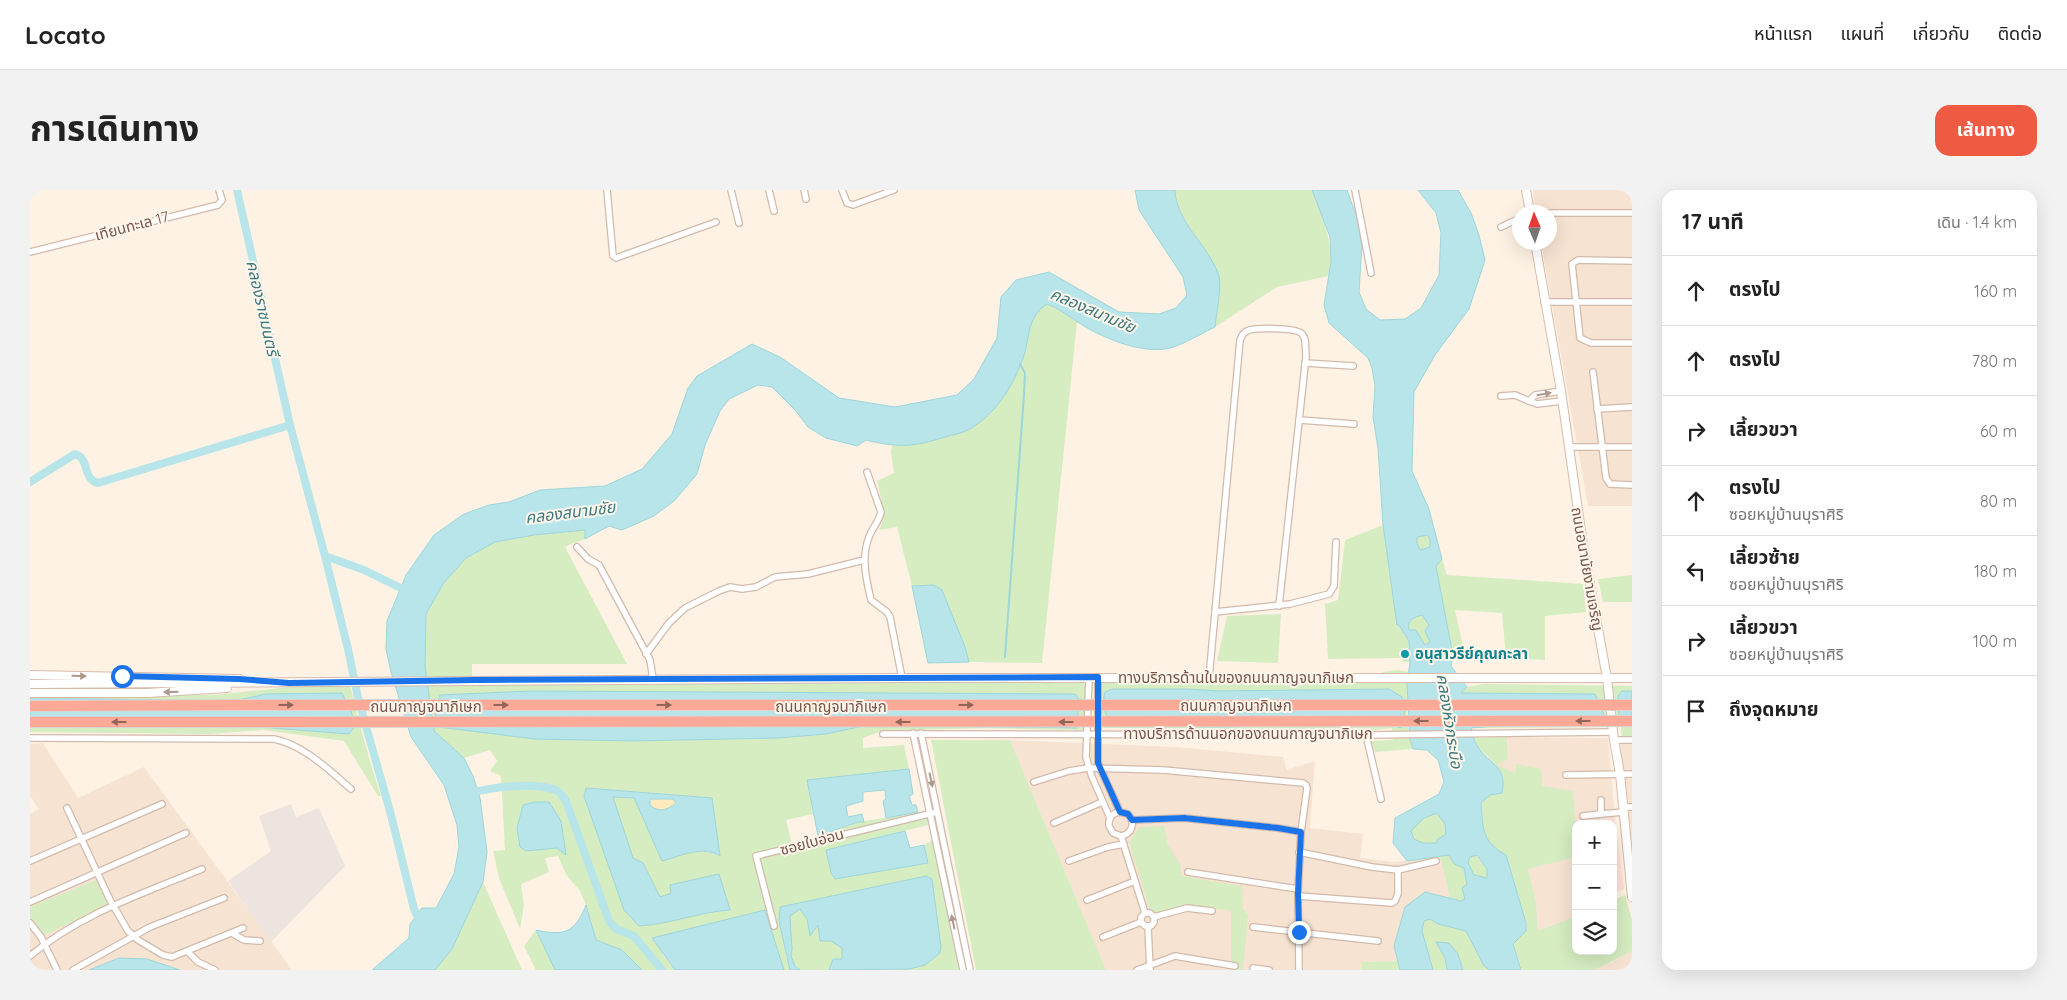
<!DOCTYPE html>
<html lang="th">
<head>
<meta charset="utf-8">
<style>
  body { margin:0; font-family:Quicksand,"Noto Sans Thai",sans-serif; background:#f2f2f2; color:#222 }
  .controls { position:absolute; right:15px; bottom:15px; display:grid; overflow:hidden; border-radius:10px; box-shadow:0 5px 20px #0002 }
  .controls button { width:45px; height:45px; display:grid; place-items:center; padding:0; border:0; border-bottom:1px solid #e0e0e0; background:#fff; color:#222; font:25px sans-serif }
  .compass { position:absolute; left:1482px; top:15px; width:45px; height:45px; border-radius:50%; background:#fff; box-shadow:0 5px 20px #0002; rotate:358deg }
  .stop { position:absolute; width:15px; height:15px; margin:-11px; border:4px solid #1a73e8; border-radius:50%; background:#fff }
  .stop.end { background:#1a73e8; border-color:#fff; box-shadow:0 1px 5px #0008 }
  .list { margin:0; padding:0; list-style:none }
  h2 { display:flex; justify-content:space-between; align-items:center; height:65px; margin:0; padding:0 20px; font-size:21px }
  h2 small { font-size:16px; font-weight:400; color:#767676 }
  .list li { display:grid; grid-template-columns:32px 1fr auto; gap:15px; align-items:center; box-sizing:border-box; height:70px; padding:0 20px; border-top:1px solid #e0e0e0 }
  .list b { display:block; font-size:19px; white-space:nowrap }
  .list p { margin:0; font-size:16px; white-space:nowrap; color:#767676 }
  .list em { font-size:16px; font-style:normal; color:#767676 }
  .icon { flex:none; width:28px; height:28px; fill:none; stroke:currentColor; stroke-width:2; stroke-linecap:round; stroke-linejoin:round }
  .map { position:relative; flex:none; width:1602px; height:780px; overflow:hidden; border-radius:15px }
  header { display:flex; align-items:center; gap:30px; box-sizing:border-box; height:70px; padding:0 25px; background:#fff; border-bottom:1px solid #e0e0e0 }
  header strong { font-size:24px }
  nav { display:flex; gap:28px; margin-inline-start:auto; font-size:18px }
  .intro { display:flex; align-items:center; justify-content:space-between; box-sizing:border-box; height:120px; padding:0 30px }
  h1 { margin:0; font-size:35px }
  .button { padding:12px 22px; border-radius:15px; background:#ef5a42; color:#fff; font-size:18px; font-weight:700 }
  main { display:flex; gap:30px; padding:0 30px }
  aside { flex:1; background:#fff; border-radius:15px; box-shadow:0 5px 20px #0002 }
  .map>svg:first-child { display:block }
  .residential { fill:#f6e3d2 }
  .commercial { fill:#ffe0d7 }
  .industrial { fill:#ede4df }
  .green { fill:#d6ecc1; fill-rule:evenodd }
  .sand { fill:#ffebbd }
  .water { fill:#b7e5e9; stroke:#9dd6db; fill-rule:evenodd }
  .lines { fill:none; stroke-linecap:round; stroke-linejoin:round }
  .stream { stroke:#9dd6db; stroke-width:2 }
  .canal { stroke:#b7e5e9; stroke-width:8 }
  .street-casing { stroke:#d2baac; stroke-width:8 }
  .secondary-casing { stroke:#d8bbab; stroke-width:10 }
  .highway-casing { stroke:#dcd3cf; stroke-width:12 }
  .street { stroke:#fff; stroke-width:5.5 }
  .secondary { stroke:#fff; stroke-width:8 }
  .highway { stroke:#fca997; stroke-width:10 }
  .highway-bridge-casing { stroke:#dcd3cf; stroke-width:12; stroke-linecap:butt }
  .highway-bridge { stroke:#fca997; stroke-width:10 }
  .oneway { fill:#ae9991 }
  .oneway2 { fill:#926658 }
  .route { stroke:#1a73e8; stroke-width:6 }
  .culture-dot { fill:#0f9aa8; stroke:#fff6ec; stroke-width:2 }
  .labels { text-anchor:middle; stroke-width:4; stroke-linejoin:round; paint-order:stroke }
  .street-label { font-size:15px; fill:#785548; stroke:#fff6ec }
  .culture-label { font-size:15px; font-weight:bold; fill:#0d838f; stroke:#fff6ec; text-anchor:start }
  .water-label { font-size:16px; font-style:italic; fill:#3a787e; stroke:#fff6ec }
</style>
</head>
<body>
<header>
<strong>Locato</strong>
<nav><a>หน้าแรก</a><a>แผนที่</a><a>เกี่ยวกับ</a><a>ติดต่อ</a></nav>
</header>
<div class="intro"><h1>การเดินทาง</h1><a class="button">เส้นทาง</a></div>
<main>
<div class="map">
<svg width="1602" height="780" viewBox="0 0 1602 780">
  <rect width="100%" height="100%" fill="#fef2e4"/>
  <!-- residential -->
  <g class="residential">
    <polygon points="1503,0 1602,0 1602,316 1558,316 1511,53 1520,52 1520,22 1506,22"/>
    <polygon points="1477,547 1578,548 1585,628 1545,632 1512,596 1486,575 1485,583 1466,575 1478,569"/>
    <polygon points="1592,547 1602,547 1602,666 1590,564"/>
    <polygon points="980,550 1145,557 1253,567 1257,580 1285,571 1280,638 1333,644 1330,668 1364,672 1410,666 1420,708 1395,702 1364,756 1368,771 1332,772 1331,780 1076,780"/>
    <polygon points="13,553 48,608 114,577 262,780 150,780 144,777 89,768 59,780 0,780 0,624 9,619 0,606 0,554"/>
    <polygon points="1543,667 1546,678 1546,726 1508,741 1506,711 1498,679"/>
    <polygon points="1602,761 1602,780 1565,780 1582,772"/>
  </g>
  <!-- commercial -->
  <polygon class="commercial" points="1585,628 1594,699 1583,704 1583,634 1570,634 1570,629"/>
  <!-- industrial -->
  <polygon class="industrial" points="261,614 266,627 289,618 315,676 241,752 198,691 241,661 229,626"/>
  <!-- green -->
  <g class="green">
    <path d="M1145,0H1282C1294,32 1304,50 1299,86L1247,97L1185,137C1186,124 1193,94 1188,83C1177,54 1146,32 1145,0Z"/>
    <path d="M1017,113L1031,120L1047,132L1012,473L939,472L935,457L904,395L882,396L867,337L849,340C858,324 850,307 847,291L864,283L861,262L862,256L901,251L939,240L960,224L993,169L1001,132L1008,120Z"/>
    <polygon points="1353,335 1367,435 1369,435 1379,451 1380,472 1373,472 1371,468 1298,469 1295,414 1308,410 1315,350"/>
    <path d="M556,340L555,349L536,356V359L597,474H442V485L448,494L638,492H1053L1056,498L1054,540L953,538L852,541L833,548V558L874,555L879,579L778,590L783,624L756,630L762,654L828,632L897,621L898,635L796,660L801,683L898,673L894,655L903,650L930,780H861L895,775L910,763L902,689L896,686L750,717L749,731L760,780H754L735,720L699,730L632,764L645,780H612L592,760L566,750L558,720L550,701L537,686L528,666L515,668L519,682L491,694L494,716L490,739L469,688L463,661L475,660L471,586L460,581L467,571L460,560L434,568L404,541L395,477L396,424L413,394L436,368L465,352L504,345ZM556,598L682,608L689,666C671,656 652,666 632,671L604,608L582,606L603,668L613,673L630,707L641,703L640,695L700,720C669,722 641,734 609,736L594,720L554,606ZM493,615L535,664L527,658L513,659L487,638Z"/>
    <polygon points="1396,345 1400,349 1400,357 1390,360 1387,353 1387,347"/>
    <polygon points="1412,369 1417,385 1553,394 1556,422 1515,426 1515,470 1476,468 1472,423 1425,420 1436,470 1422,470 1406,376"/>
    <polygon points="1602,385 1602,412 1573,412 1568,389"/>
    <polygon points="1251,424 1248,473 1187,471 1197,426"/>
    <path d="M1392,425L1399,435L1395,441L1400,452L1395,455L1389,445L1379,440C1377,430 1384,427 1392,425Z"/>
    <path d="M1368,480L1379,482C1376,504 1376,537 1383,559L1345,562L1341,551L1363,550L1362,538L1345,540L1080,538H1075C1071,523 1068,506 1072,492H1348L1352,482Z"/>
    <polygon points="1453,494 1602,496 1602,547 1592,547 1591,537 1440,538 1574,527 1431,503 1437,497"/>
    <path d="M260,497H320C324,508 325,517 328,527C335,554 342,580 351,606H348L314,551L234,540L180,544L0,542V506L183,505Z"/>
    <path d="M1477,547L1478,569L1467,575L1485,583L1486,574L1511,579L1512,596L1543,601L1545,632L1570,629V634H1546V667L1498,679L1506,711L1508,741L1546,726V761H1583V710L1595,705L1602,730V761L1565,780H1492L1483,754L1496,741V733L1476,665C1452,652 1453,639 1451,613L1460,605L1471,603L1466,575L1448,557L1444,548Z"/>
    <polygon points="901,550 980,550 1076,780 946,780"/>
    <polygon points="1407,623 1415,634 1416,644 1408,649 1407,653 1393,653 1384,649 1381,641 1394,628"/>
    <polygon points="1134,636 1137,653 1151,676 1151,686 1212,696 1213,719 1218,725 1213,780 1201,780 1201,721 1161,715 1126,723 1120,720 1099,652 1110,637"/>
    <polygon points="1419,665 1424,674 1434,678 1437,694 1436,709 1431,711 1420,708 1410,666"/>
    <polygon points="1446,665 1457,679 1458,688 1444,685 1438,673 1440,667"/>
    <polygon points="66,690 78,713 74,716 15,745 0,728 0,717"/>
    <polygon points="453,692 492,780 405,780 422,759"/>
    <polygon points="771,718 777,729 780,745 788,734 790,751 801,751 812,758 812,769 803,769 799,780 770,780 765,776 761,766 762,759 759,725"/>
    <polygon points="1400,729 1408,734 1436,741 1454,776 1460,780 1433,780 1432,774 1407,752 1415,768 1417,780 1403,780 1392,741 1394,731"/>
    <polygon points="506,740 525,780 506,780 494,756"/>
    <polygon points="1368,771 1370,780 1331,780 1332,772"/>
  </g>
  <!-- sand -->
  <path class="sand" d="M620,609H644L646,613C637,620 629,623 620,615Z"/>
  <!-- water -->
  <g class="water">
    <path d="M1105,0H1145C1146,32 1177,54 1188,83C1193,94 1186,124 1185,137C1172,143 1153,155 1140,158C1111,165 1070,147 1046,131C1036,124 1028,118 1017,114C995,129 1001,149 992,171C981,199 966,223 940,239C933,243 923,245 915,247C883,257 868,258 836,250L827,256L796,248L778,237L766,221L742,197L728,195L699,209L690,221L675,255L667,284L644,311L624,326L592,340L579,336L555,349V340L504,345L465,352L436,368L413,394L396,424L395,477L404,541L434,568L443,586L450,608L457,662L453,692L422,759L405,780H342L379,748L380,734L392,718H406L424,684L429,657L427,635L414,595L381,547L361,482L356,459L357,431L376,385L404,345L434,324L459,315L479,312L510,300L575,296L612,279L642,244L658,198L667,186L722,154L750,167L809,208L865,217L927,205L944,189L967,148L971,107L986,90L1019,82L1089,122L1129,124L1146,118L1157,105L1153,87L1109,20Z"/>
    <path d="M1282,0H1317L1326,25L1332,54L1329,102L1336,119L1350,130L1375,129L1391,118L1409,85L1411,43L1406,23L1388,0H1428L1441,23L1449,45L1455,70L1439,119L1405,165L1384,202L1382,281L1399,319L1412,369L1406,376L1423,466L1421,476L1437,497L1431,503L1565,504L1575,527L1441,538C1443,544 1444,552 1448,557C1459,575 1478,575 1472,603L1460,605L1451,613C1453,639 1452,652 1476,665L1496,733V741L1483,754L1491,780H1460L1454,776L1436,741L1408,734L1400,729L1394,731L1392,741L1403,780H1370L1364,756L1375,717L1395,702L1431,711L1435,709L1432,698L1437,694L1434,678L1424,674L1419,665L1377,671L1363,653L1365,628L1409,604L1414,592L1408,570L1397,560L1383,559L1380,549L1377,494L1380,472L1379,451L1369,435H1367L1353,335L1348,258L1343,227L1345,196L1342,178L1338,168L1299,133L1294,115L1301,72L1300,47ZM1397,345L1400,349V357L1390,360L1387,353V347ZM1392,425L1399,435L1395,441L1400,452L1395,455L1386,440H1379C1377,430 1384,427 1392,425ZM1407,623L1415,634L1416,644L1408,649L1406,653H1393L1384,649L1381,641L1394,628ZM1447,665L1457,679V688L1444,685L1438,673L1440,667Z"/>
    <polygon points="904,395 912,400 935,457 939,472 898,473 882,396"/>
    <path d="M1082,499H1157L1190,501L1359,499L1372,507L1375,519L1371,538L1359,534L1183,537L1083,535C1075,525 1071,516 1075,502Z"/>
    <polygon points="501,501 1045,504 1049,509 1047,538 838,535 796,544 748,548 603,551 505,549 409,537 405,524 410,505"/>
    <polygon points="1592,501 1602,501 1602,534 1589,534 1588,506"/>
    <polygon points="312,503 321,521 325,536 319,544 230,537 0,537 0,508 204,511 236,504"/>
    <polygon points="879,579 883,604 879,606 882,615 886,615 888,622 856,628 853,611 856,609 855,600 833,602 833,611 816,616 818,627 832,624 834,632 828,632 788,646 777,590"/>
    <path d="M556,598L682,608L690,666C672,655 651,666 632,671L604,608L583,607L603,668L613,673L630,707L641,703L640,695L689,684L700,720C669,722 641,734 609,736L594,720L554,606ZM620,609H643L646,613C637,620 629,623 620,615Z"/>
    <polygon points="505,612 519,612 531,631 536,665 527,658 496,661 490,657 487,638 493,615"/>
    <polygon points="875,641 880,658 894,655 898,673 805,689 801,683 796,660"/>
    <polygon points="896,686 902,689 911,757 910,763 895,775 879,779 799,780 803,769 812,769 812,758 801,751 790,751 788,735 780,746 777,729 770,719 760,726 762,759 761,766 765,776 770,780 760,780 749,731 750,717"/>
    <path d="M556,715L566,750L592,760L612,780H525L506,740C534,746 545,743 556,715Z"/>
    <polygon points="735,720 754,780 645,780 622,748"/>
    <polygon points="1406,752 1419,753 1428,764 1433,780 1417,780 1415,768"/>
    <polygon points="89,768 117,769 150,780 59,780"/>
  </g>
  <g class="lines">
    <!-- stream -->
    <polyline class="stream" points="975,467 994,204 995,183 990,174"/>
    <!-- canal -->
    <g class="canal">
      <polyline points="207,0 260,235"/>
      <path d="M0,292L45,264C60,268 52,289 68,293L260,235L295,366L334,380L379,402"/>
      <polyline points="295,366 318,459 328,508 360,621 384,719 391,734"/>
      <path d="M440,603C462,597 503,592 526,600C530,602 533,607 536,611L579,731L586,739L604,746L632,780"/>
    </g>
    <defs>
      <g id="street">
        <polyline points="577,0 583,66 586,68 686,32"/>
        <polyline points="701,0 709,33"/>
        <polyline points="739,0 744,21"/>
        <polyline points="774,0 776,9"/>
        <polyline points="812,0 817,13 823,15 864,0"/>
        <polyline points="1325,0 1341,83"/>
        <polyline points="1520,23 1602,23"/>
        <polyline points="1471,37 1490,28"/>
        <polyline points="0,62 188,15 192,10 189,0"/>
        <polyline points="1602,71 1548,70 1542,74 1550,148 1561,153 1602,153"/>
        <polyline points="1514,112 1602,112"/>
        <polyline points="1275,173 1323,176"/>
        <polyline points="1563,182 1576,288 1580,294 1602,295"/>
        <polyline points="1531,201 1505,205 1499,211 1507,214 1532,211"/>
        <polyline points="1471,206 1485,205 1499,211"/>
        <polyline points="1567,219 1602,217"/>
        <polyline points="1269,230 1324,234"/>
        <polyline points="1538,257 1602,257"/>
        <path d="M837,282L851,322C849,332 842,338 839,347C831,367 836,389 841,410L857,422L860,427L872,488"/>
        <polyline points="547,357 558,369 569,375 620,470 623,489"/>
        <polyline points="1185,422 1260,414 1299,404 1304,396 1306,352"/>
        <polyline points="616,464 639,433 655,418 689,401 700,397 712,399 726,397 745,387 778,384 834,370"/>
        <polyline points="1059,487 1056,567 1062,587 1080,628"/>
        <path d="M1068,487V573L1090,622L1098,624C1106,633 1102,644 1091,646L1083,643L1079,636C1078,628 1082,623 1090,622"/>
        <path d="M1179,488L1210,150C1212,146 1212,143 1217,141C1224,137 1264,138 1271,143C1277,147 1275,159 1276,166L1249,416"/>
        <polyline points="883,543 933,780"/>
        <polyline points="891,543 940,780"/>
        <polyline points="853,544 1336,545 1583,542"/>
        <polyline points="1336,545 1351,609"/>
        <path d="M0,548L244,549C274,555 299,580 321,599"/>
        <polyline points="1584,550 1602,550"/>
        <polyline points="1536,585 1602,584"/>
        <polyline points="1004,592 1039,581 1058,578 1133,580 1273,593 1276,595 1277,598 1271,642"/>
        <polyline points="1571,610 1571,624 1594,622"/>
        <polyline points="1594,617 1602,617"/>
        <polyline points="37,618 80,710 98,741 108,750 133,765 142,767 213,738"/>
        <polyline points="1553,626 1571,624"/>
        <polyline points="1102,630 1154,628 1248,638 1271,642 1268,703 1269,780"/>
        <polyline points="1024,633 1072,612"/>
        <polyline points="1091,646 1115,723 1111,727 1111,732 1115,736 1121,736 1124,732 1124,727 1120,723 1115,723"/>
        <polyline points="1269,662 1342,677 1368,680 1406,671"/>
        <polyline points="0,671 132,614"/>
        <polyline points="1039,671 1078,657 1094,654"/>
        <polyline points="1158,682 1268,699"/>
        <polyline points="1268,706 1362,713 1365,711 1368,704 1368,680"/>
        <polyline points="1057,710 1105,691"/>
        <polyline points="0,712 156,643"/>
        <polyline points="1124,727 1157,718 1182,721"/>
        <polyline points="0,733 11,747 27,780"/>
        <polyline points="744,736 726,666 907,622"/>
        <polyline points="1118,737 1120,780"/>
        <polyline points="1223,737 1348,751"/>
        <polyline points="202,743 214,750 230,751"/>
        <polyline points="1073,747 1111,732"/>
        <polyline points="158,762 168,772 185,780"/>
        <path d="M0,766C50,724 112,704 172,679"/>
        <polyline points="1223,778 1239,780"/>
        <polyline points="43,780 120,737 194,708"/>
        <polyline points="1107,780 1145,766 1205,776"/>
      </g>
      <g id="secondary">
        <polyline points="1496,0 1500,22"/>
        <polyline points="1505,52 1531,201 1554,362 1577,488 1584,550 1590,584 1602,707"/>
        <polyline points="0,485 210,489"/>
        <polyline points="0,494 872,488 1602,488"/>
        <polyline points="0,503 117,503 197,498"/>
      </g>
      <g id="highway">
        <polyline points="0,516 208,515"/>
        <polyline points="0,532 208,532"/>
      </g>
    </defs>
    <!-- street casing -->
    <use href="#street" class="street-casing"/>
    <!-- secondary casing -->
    <use href="#secondary" class="secondary-casing"/>
    <!-- highway casing -->
    <use href="#highway" class="highway-casing"/>
    <!-- street -->
    <use href="#street" class="street"/>
    <!-- secondary -->
    <use href="#secondary" class="secondary"/>
    <!-- highway -->
    <use href="#highway" class="highway"/>
    <defs>
      <g id="highway-bridge">
        <polyline points="208,515 1602,515"/>
        <polyline points="208,532 1602,531"/>
      </g>
    </defs>
    <!-- highway-bridge casing -->
    <use href="#highway-bridge" class="highway-bridge-casing"/>
    <!-- highway-bridge -->
    <use href="#highway-bridge" class="highway-bridge"/>
  </g>
  <!-- one-way arrows -->
  <defs><path id="oneway-solid" d="M-6-.8H1V-3.2L6.5 0L1 3.2V.8H-6Z" transform="scale(1.25)"/></defs>
  <g class="oneway">
    <use href="#oneway-solid" transform="translate(1514 204) rotate(-10)"/>
    <use href="#oneway-solid" transform="translate(49 486) rotate(1)"/>
    <use href="#oneway-solid" transform="translate(141 502) rotate(178)"/>
    <use href="#oneway-solid" transform="translate(901 590) rotate(78)"/>
    <use href="#oneway-solid" transform="translate(923 732) rotate(-102)"/>
  </g>
  <g class="oneway2">
    <use href="#oneway-solid" transform="translate(256 515)"/>
    <use href="#oneway-solid" transform="translate(471 515)"/>
    <use href="#oneway-solid" transform="translate(634 515)"/>
    <use href="#oneway-solid" transform="translate(936 515)"/>
    <use href="#oneway-solid" transform="translate(1391 531) rotate(180)"/>
    <use href="#oneway-solid" transform="translate(1553 531) rotate(180)"/>
    <use href="#oneway-solid" transform="translate(89 532) rotate(180)"/>
    <use href="#oneway-solid" transform="translate(873 532) rotate(180)"/>
    <use href="#oneway-solid" transform="translate(1036 532) rotate(180)"/>
  </g>
  <g class="lines">
    <!-- route -->
    <polyline class="route" points="92,486 209,489 259,493 446,490 1068,487 1068,573 1090,622 1098,624 1102,630 1154,628 1248,638 1271,642 1268,703 1269,742"/>
  </g>
  <!-- markers -->
  <circle class="culture-dot" cx="1375" cy="464" r="5"/>
  <g class="labels">
    <!-- street labels -->
    <g class="street-label">
      <text transform="translate(102 36) rotate(-15)" y="5">เทียนทะเล 17</text>
      <text transform="translate(1557 379) rotate(80)" y="5">ถนนอนามัยงามเจริญ</text>
      <text x="1206" y="493">ทางบริการด้านในของถนนกาญจนาภิเษก</text>
      <text x="1206" y="521">ถนนกาญจนาภิเษก</text>
      <text x="396" y="522">ถนนกาญจนาภิเษก</text>
      <text x="801" y="522">ถนนกาญจนาภิเษก</text>
      <text x="1218" y="549">ทางบริการด้านนอกของถนนกาญจนาภิเษก</text>
      <text transform="translate(782 652) rotate(-15)" y="5">ซอยใบอ่อน</text>
    </g>
    <!-- culture labels -->
    <g class="culture-label">
      <text x="1385" y="469">อนุสาวรีย์คุณกะลา</text>
    </g>
    <!-- water labels -->
    <g class="water-label">
      <text transform="translate(233 118) rotate(77)" y="6">คลองราชมนตรี</text>
      <text transform="translate(1063 120) rotate(23)" y="6">คลองสนามชัย</text>
      <text transform="translate(540 322) rotate(-7)" y="6">คลองสนามชัย</text>
      <text transform="translate(1420 531) rotate(81)" y="6">คลองหัวกระบือ</text>
    </g>
  </g>
</svg>
<div class="controls">
<button>+</button>
<button>−</button>
<button><svg class="icon" aria-label="layers" viewBox="0 0 24 24"><path d="M12 4l9 5-9 5-9-5zM3 14l9 5 9-5"/></svg></button>
</div>
<svg class="compass" viewBox="-18 -18 36 36"><path d="M0-13l5 13h-10z" fill="#e53935"/><path d="M0 13l5-13h-10z" fill="#767676"/></svg>
<div class="stop" style="left:92px;top:486px"></div>
<div class="stop end" style="left:1269px;top:742px"></div>
</div>
<aside>
<h2>17 นาที<small>เดิน · 1.4 km</small></h2>
<ul class="list">
<li><svg class="icon" aria-label="ahead" viewBox="0 0 24 24"><path d="M12 20V5M6 11l6-6 6 6"/></svg><div><b>ตรงไป</b></div><em>160 m</em></li>
<li><svg class="icon" aria-label="ahead" viewBox="0 0 24 24"><path d="M12 20V5M6 11l6-6 6 6"/></svg><div><b>ตรงไป</b></div><em>780 m</em></li>
<li><svg class="icon" aria-label="right" viewBox="0 0 24 24"><path d="M7 20v-9h11M14 6l5 5-5 5"/></svg><div><b>เลี้ยวขวา</b></div><em>60 m</em></li>
<li><svg class="icon" aria-label="ahead" viewBox="0 0 24 24"><path d="M12 20V5M6 11l6-6 6 6"/></svg><div><b>ตรงไป</b><p>ซอยหมู่บ้านบุราศิริ</p></div><em>80 m</em></li>
<li><svg class="icon" aria-label="left" viewBox="0 0 24 24"><path d="M17 20v-9H6M10 6l-5 5 5 5"/></svg><div><b>เลี้ยวซ้าย</b><p>ซอยหมู่บ้านบุราศิริ</p></div><em>180 m</em></li>
<li><svg class="icon" aria-label="right" viewBox="0 0 24 24"><path d="M7 20v-9h11M14 6l5 5-5 5"/></svg><div><b>เลี้ยวขวา</b><p>ซอยหมู่บ้านบุราศิริ</p></div><em>100 m</em></li>
<li><svg class="icon" aria-label="arrive" viewBox="0 0 24 24"><path d="M6 21V4h12l-3 4 3 4H6"/></svg><div><b>ถึงจุดหมาย</b></div></li>
</ul>
</aside>
</main>
</body>
</html>
